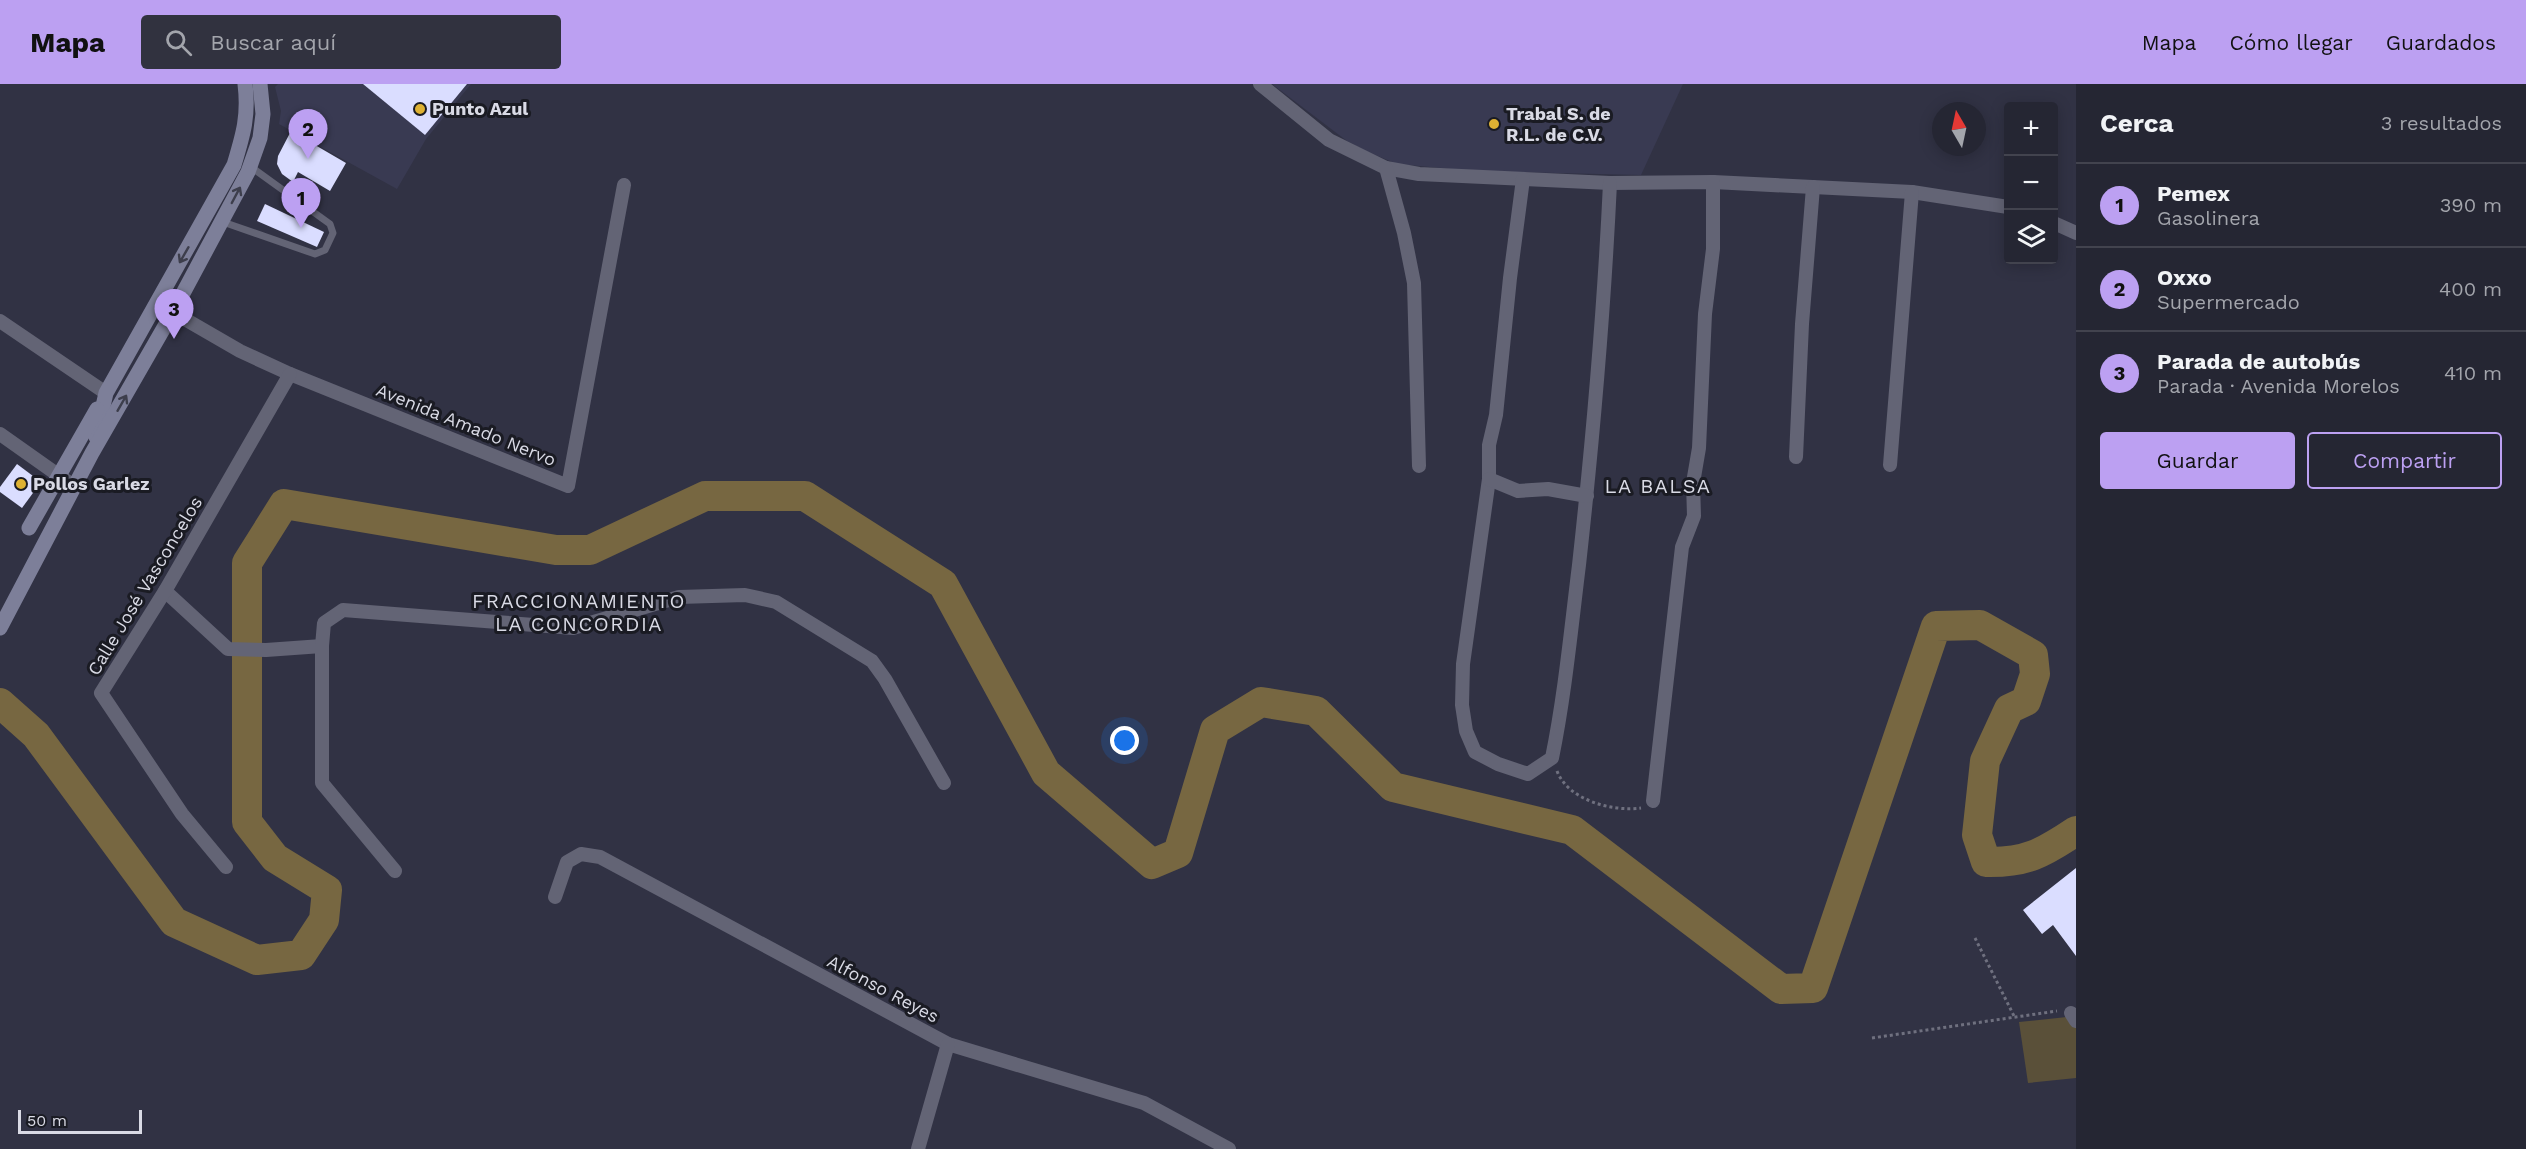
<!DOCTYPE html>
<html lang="es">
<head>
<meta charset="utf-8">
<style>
  body { margin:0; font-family:"Work Sans",sans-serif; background:#31323f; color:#f1f3f6 }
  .controls { position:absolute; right:18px; top:18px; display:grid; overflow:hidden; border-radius:6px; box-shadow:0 3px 15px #0003 }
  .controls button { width:54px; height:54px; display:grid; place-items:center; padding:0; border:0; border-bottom:2px solid #42434e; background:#252633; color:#f1f3f6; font:30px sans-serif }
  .compass { position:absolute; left:1932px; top:18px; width:54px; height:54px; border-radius:50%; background:#252633; box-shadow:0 3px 15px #0003; rotate:351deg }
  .scale { position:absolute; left:18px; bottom:15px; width:124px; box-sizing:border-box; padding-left:6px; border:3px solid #d9dae5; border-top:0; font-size:16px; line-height:21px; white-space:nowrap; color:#d9dae5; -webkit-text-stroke:4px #1a1b23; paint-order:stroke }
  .you { position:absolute; left:1125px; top:657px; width:21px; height:21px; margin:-15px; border:4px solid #fff; border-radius:50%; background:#1a73e8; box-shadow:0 0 0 9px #1a73e833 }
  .badge { display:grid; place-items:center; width:39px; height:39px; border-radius:50%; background:#bca0f2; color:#111; font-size:20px; font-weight:700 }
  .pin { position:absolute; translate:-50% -50px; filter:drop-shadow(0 2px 3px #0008) }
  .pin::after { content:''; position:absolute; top:32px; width:21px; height:18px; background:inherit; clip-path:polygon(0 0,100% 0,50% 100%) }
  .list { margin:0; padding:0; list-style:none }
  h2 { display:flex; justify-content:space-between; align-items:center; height:78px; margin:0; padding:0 24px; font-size:26px }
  h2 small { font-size:20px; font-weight:400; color:#a3a5ac }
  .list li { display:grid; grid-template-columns:39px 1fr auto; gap:18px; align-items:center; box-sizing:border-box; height:84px; padding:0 24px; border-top:2px solid #42434e }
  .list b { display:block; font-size:22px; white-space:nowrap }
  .list p { margin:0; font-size:20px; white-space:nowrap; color:#a3a5ac }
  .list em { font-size:20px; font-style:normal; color:#a3a5ac }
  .actions { display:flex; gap:12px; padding:18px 24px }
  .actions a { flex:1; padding:14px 0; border:2px solid #bca0f2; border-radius:6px; text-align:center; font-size:21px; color:#bca0f2 }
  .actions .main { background:#bca0f2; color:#111 }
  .icon { flex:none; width:33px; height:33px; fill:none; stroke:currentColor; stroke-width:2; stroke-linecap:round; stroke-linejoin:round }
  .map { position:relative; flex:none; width:2076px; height:1065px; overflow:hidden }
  header { display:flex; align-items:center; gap:36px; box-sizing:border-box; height:84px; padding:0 30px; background:#bca0f2; color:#111 }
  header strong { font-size:28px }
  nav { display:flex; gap:33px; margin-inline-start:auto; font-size:21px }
  .search { width:420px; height:54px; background:#31323f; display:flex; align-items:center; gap:15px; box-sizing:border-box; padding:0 21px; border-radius:6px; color:#a3a5ac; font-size:22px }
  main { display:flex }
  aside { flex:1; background:#252633 }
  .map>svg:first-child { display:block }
  .built { fill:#393a52 }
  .green { fill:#5a5039 }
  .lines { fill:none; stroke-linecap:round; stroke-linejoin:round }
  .river { stroke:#776741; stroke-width:30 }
  .building { fill:#daddff }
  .path { stroke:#6f707f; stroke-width:3; stroke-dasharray:3 3; stroke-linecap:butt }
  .service { stroke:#636475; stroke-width:7 }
  .minor { stroke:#636475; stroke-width:14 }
  .secondary { stroke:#7d7f99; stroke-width:15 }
  .oneway { stroke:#3d3e4c }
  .poi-dot { fill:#deb133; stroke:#1a1b23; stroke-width:2 }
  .labels { text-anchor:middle; stroke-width:6; stroke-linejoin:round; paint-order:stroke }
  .poi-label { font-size:18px; font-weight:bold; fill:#d9dae5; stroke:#1a1b23; text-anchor:start }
  .street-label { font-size:18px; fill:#d9dae5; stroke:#1a1b23 }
  .neighbourhood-label { font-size:20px; letter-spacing:1.5px; fill:#d9dae5; stroke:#1a1b23 }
</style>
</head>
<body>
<header>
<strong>Mapa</strong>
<div class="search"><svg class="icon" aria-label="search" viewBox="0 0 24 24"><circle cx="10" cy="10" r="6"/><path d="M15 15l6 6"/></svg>Buscar aquí</div>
<nav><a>Mapa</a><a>Cómo llegar</a><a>Guardados</a></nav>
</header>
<main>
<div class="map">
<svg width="2076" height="1065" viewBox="0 0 2076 1065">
  <rect width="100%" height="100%" fill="#313244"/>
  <!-- built -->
  <g class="built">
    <polygon points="278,0 471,0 426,55 397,105 279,40 281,27 275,3"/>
    <polygon points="1272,0 1683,0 1641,91 1473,87 1397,80 1368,68 1347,57"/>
  </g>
  <!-- green -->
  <polygon class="green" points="2076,932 2076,994 2028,999 2019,938"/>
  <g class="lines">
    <!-- river -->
    <path class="river" d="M0,619L36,651L174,838L257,876L301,871L324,836L327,806L275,774L247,738V479L284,420L556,466H590L705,412H805L943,500L1046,689L1152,780L1178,769L1215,646L1261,618L1316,627L1393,703L1572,746L1781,905L1813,904L1936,542L1980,541L2033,571L2035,590L2026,617L2009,625L1985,677L1977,751L1986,778C2026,779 2043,769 2076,747"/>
  </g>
  <!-- building -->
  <g class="building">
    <polygon points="363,0 467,0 425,51"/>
    <polygon points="291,47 346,79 330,107 298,88 293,98 282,90 277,80 278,72"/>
    <polygon points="265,120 324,148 317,163 257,137"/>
    <polygon points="17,380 41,398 22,424 0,408 0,403"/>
    <polygon points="2076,784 2076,872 2053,841 2042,850 2023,826"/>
  </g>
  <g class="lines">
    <!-- path -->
    <g class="path">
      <path d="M1557,687C1568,716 1612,728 1641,724"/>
      <polyline points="1975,854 2015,934"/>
      <polyline points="1872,954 2057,927"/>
    </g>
    <!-- service -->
    <polyline class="service" points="220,137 315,170 325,166 333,149 330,140 251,83"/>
    <!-- minor -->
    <g class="minor">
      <polyline points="1260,0 1329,56 1386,84 1419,90 1610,99 1713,98 1912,108 2008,123"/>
      <polyline points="1386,84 1404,149 1414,199 1419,382"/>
      <path d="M1523,95L1510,194L1496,331L1489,361V395L1463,580L1462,621L1466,647L1475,668L1498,680L1528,690L1552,674C1565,610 1571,545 1579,481C1593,354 1604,227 1610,99"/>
      <polyline points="2054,139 2076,149"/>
      <polyline points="157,219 240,267 290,290 568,402 624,101"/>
      <polyline points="0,237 106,309"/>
      <polyline points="0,350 75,403"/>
      <polyline points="1796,373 1802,240 1813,103"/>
      <polyline points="1890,381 1912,108"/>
      <polyline points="1489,395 1518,407 1548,405 1587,412"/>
      <polyline points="165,507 228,565 266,566 322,562"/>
      <polyline points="1653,717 1682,463 1694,432 1693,399 1699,364 1705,230 1713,165 1713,98"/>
      <polyline points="226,783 182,730 101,609 165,507 290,290"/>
      <polyline points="395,787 322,699 322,562 324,539 343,526 573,544 679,513 745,511 776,518 872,577 885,595 944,699"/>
      <polyline points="555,813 567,778 581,770 600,773 948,960 1144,1019 1229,1065"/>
      <polyline points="2071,929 2076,937"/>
      <polyline points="918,1065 948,960"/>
    </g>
    <!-- secondary -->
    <g class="secondary">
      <path d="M96,353L106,309L234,81C243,51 249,32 245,0"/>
      <polyline points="29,444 97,325"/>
      <polyline points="0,544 92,369 173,228 248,88 260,54 263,30 260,0"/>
    </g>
  </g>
  <!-- one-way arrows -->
  <defs><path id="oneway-shaft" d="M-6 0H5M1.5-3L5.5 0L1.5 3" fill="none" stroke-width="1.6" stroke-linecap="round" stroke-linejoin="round" transform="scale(1.5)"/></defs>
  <g class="oneway">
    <use href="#oneway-shaft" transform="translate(236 111) rotate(-62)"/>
    <use href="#oneway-shaft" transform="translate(184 171) rotate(120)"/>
    <use href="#oneway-shaft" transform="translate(122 319) rotate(-60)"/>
  </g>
  <!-- markers -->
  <g class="poi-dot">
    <circle cx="420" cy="25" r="6"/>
    <circle cx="1494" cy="40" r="6"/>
    <circle cx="21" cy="400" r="6"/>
  </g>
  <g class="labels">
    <!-- poi labels -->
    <g class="poi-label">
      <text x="432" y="31">Punto Azul</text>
      <text x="1506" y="36">Trabal S. de<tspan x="1506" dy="21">R.L. de C.V.</tspan></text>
      <text x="33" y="406">Pollos Garlez</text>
    </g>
    <!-- street labels -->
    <g class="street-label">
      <text transform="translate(466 341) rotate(22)" y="6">Avenida Amado Nervo</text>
      <text transform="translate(145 502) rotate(-59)" y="6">Calle José Vasconcelos</text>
      <text transform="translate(883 905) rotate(28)" y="6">Alfonso Reyes</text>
    </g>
    <!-- neighbourhood labels -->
    <g class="neighbourhood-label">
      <text x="1658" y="409">LA BALSA</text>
      <text x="579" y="524">FRACCIONAMIENTO<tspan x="579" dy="23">LA CONCORDIA</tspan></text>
    </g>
  </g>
</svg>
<div class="controls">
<button>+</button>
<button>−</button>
<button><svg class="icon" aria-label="layers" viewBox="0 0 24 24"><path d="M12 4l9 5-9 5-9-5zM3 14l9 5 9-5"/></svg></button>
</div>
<svg class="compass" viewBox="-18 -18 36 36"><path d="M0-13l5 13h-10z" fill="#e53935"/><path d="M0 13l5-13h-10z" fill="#a3a5ac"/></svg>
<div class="scale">50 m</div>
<div class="you"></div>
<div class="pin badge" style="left:301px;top:144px">1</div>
<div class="pin badge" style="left:308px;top:75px">2</div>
<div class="pin badge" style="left:174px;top:255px">3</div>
</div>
<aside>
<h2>Cerca<small>3 resultados</small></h2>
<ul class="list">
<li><span class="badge">1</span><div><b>Pemex</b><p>Gasolinera</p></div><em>390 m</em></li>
<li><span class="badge">2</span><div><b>Oxxo</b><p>Supermercado</p></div><em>400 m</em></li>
<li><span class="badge">3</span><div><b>Parada de autobús</b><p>Parada · Avenida Morelos</p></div><em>410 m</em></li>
</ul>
<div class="actions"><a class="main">Guardar</a><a>Compartir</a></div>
</aside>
</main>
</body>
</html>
